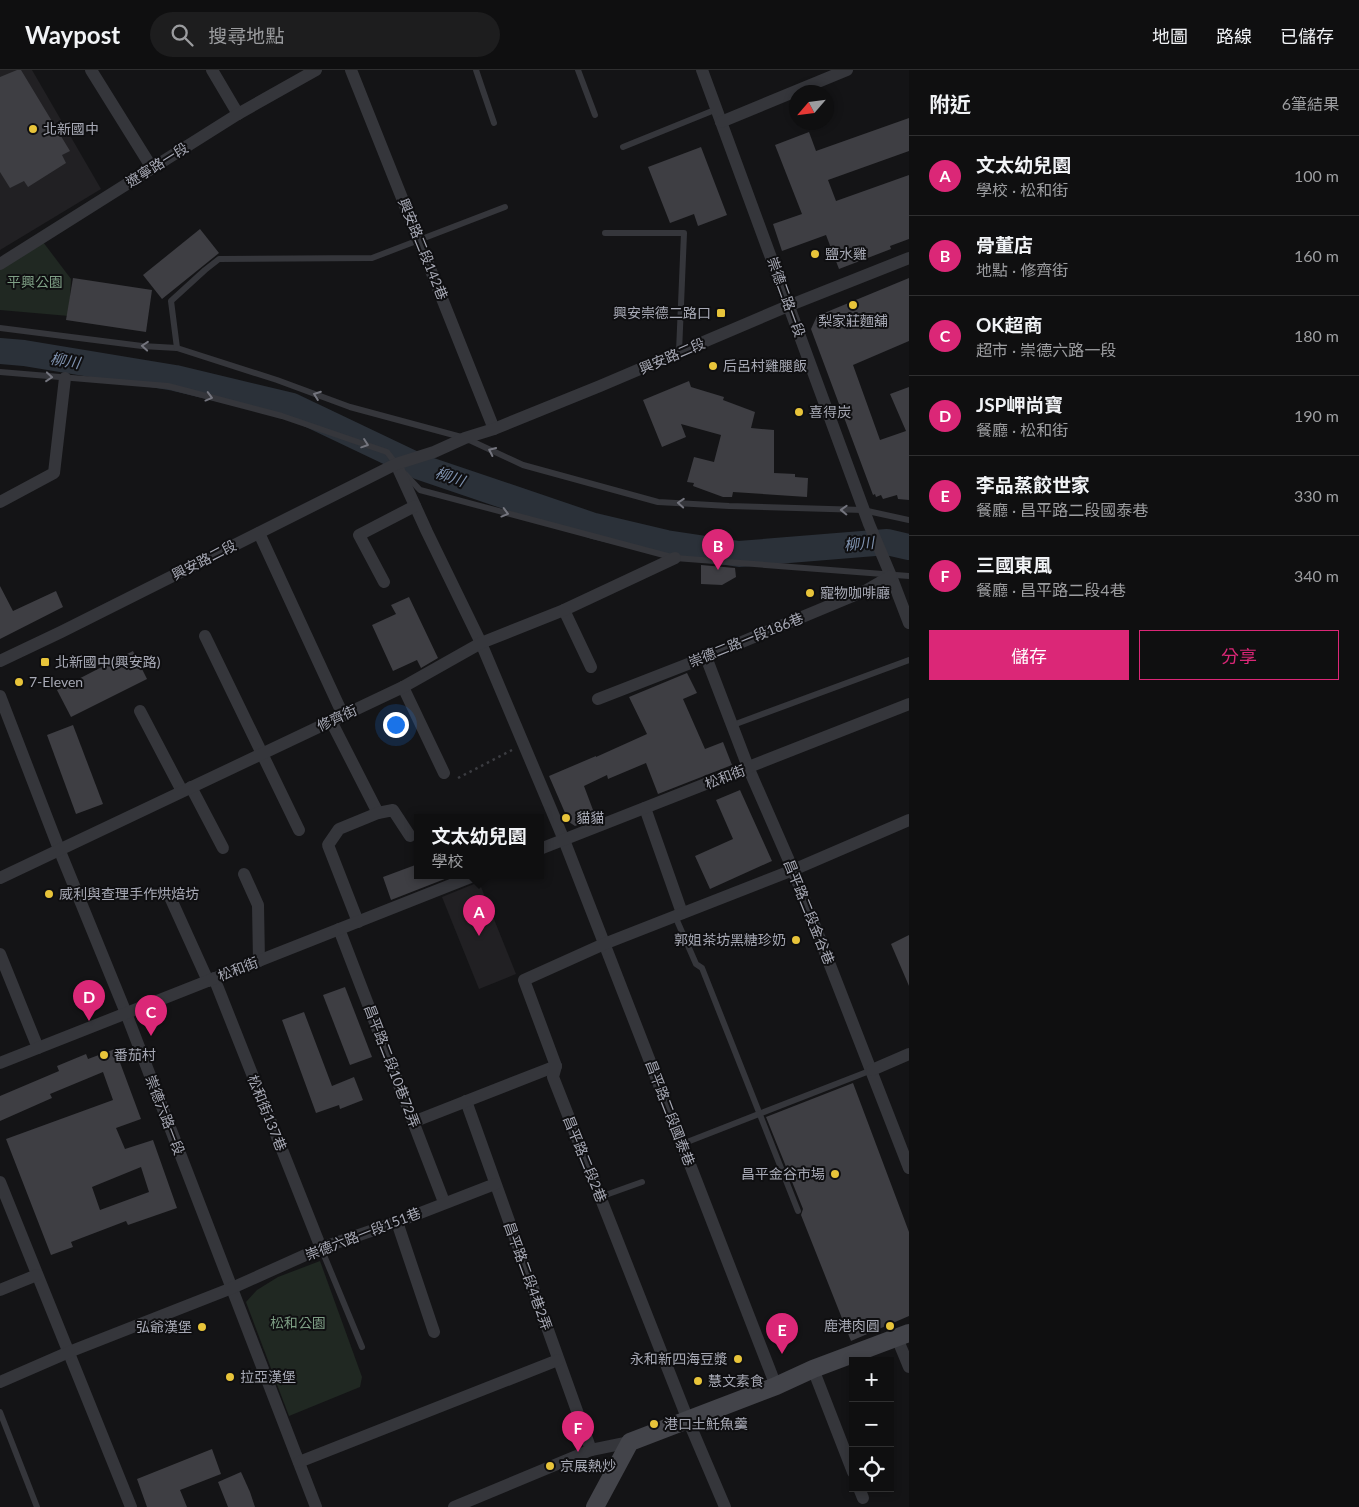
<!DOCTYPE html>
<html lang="zh-TW">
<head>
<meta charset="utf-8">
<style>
  body { margin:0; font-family:Lato,"Noto Sans TC",sans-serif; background:#1d1d1e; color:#f1f3f6 }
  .controls { position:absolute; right:15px; bottom:15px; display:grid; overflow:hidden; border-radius:0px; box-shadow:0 2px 8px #0003 }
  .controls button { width:45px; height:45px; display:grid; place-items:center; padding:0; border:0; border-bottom:1px solid #2f2f30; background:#0f0f10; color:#f1f3f6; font:25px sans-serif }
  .compass { position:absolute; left:789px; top:15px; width:45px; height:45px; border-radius:50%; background:#0f0f10; box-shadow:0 2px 8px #0003; rotate:242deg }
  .you { position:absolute; left:395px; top:654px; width:18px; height:18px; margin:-12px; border:4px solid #fff; border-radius:50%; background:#1a73e8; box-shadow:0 0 0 8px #1a73e833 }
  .badge { display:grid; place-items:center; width:32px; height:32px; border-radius:50%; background:#db2777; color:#fff; font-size:16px; font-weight:700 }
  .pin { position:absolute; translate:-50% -41px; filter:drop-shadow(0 1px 2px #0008) }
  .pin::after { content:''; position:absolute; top:26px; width:18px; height:15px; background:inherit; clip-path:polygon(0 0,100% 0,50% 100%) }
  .popup { position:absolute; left:414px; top:744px; width:130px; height:65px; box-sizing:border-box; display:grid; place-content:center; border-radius:0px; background:#0f0f10; filter:drop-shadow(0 1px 4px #0005); font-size:16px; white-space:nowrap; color:#9b9c9f }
  .popup b { font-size:19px; color:#f1f3f6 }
  .popup::after { content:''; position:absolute; left:50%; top:100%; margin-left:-10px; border:10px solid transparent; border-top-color:#0f0f10 }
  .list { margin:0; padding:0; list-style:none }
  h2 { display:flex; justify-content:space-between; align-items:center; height:65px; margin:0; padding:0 20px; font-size:21px }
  h2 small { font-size:16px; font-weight:400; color:#9b9c9f }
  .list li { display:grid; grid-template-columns:32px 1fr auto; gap:15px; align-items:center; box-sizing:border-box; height:80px; padding:0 20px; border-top:1px solid #2f2f30 }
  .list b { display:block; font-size:19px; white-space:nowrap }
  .list p { margin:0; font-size:16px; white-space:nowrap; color:#9b9c9f }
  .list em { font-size:16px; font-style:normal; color:#9b9c9f }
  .actions { display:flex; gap:10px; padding:15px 20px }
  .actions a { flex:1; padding:11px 0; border:1px solid #db2777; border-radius:0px; text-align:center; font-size:18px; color:#db2777 }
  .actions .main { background:#db2777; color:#fff }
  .icon { flex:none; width:28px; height:28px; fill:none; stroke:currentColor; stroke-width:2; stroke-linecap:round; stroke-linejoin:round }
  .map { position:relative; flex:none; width:909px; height:1437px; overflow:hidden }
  header { display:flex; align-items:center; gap:30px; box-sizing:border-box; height:70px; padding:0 25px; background:#0f0f10; border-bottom:1px solid #2f2f30 }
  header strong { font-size:24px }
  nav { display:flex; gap:28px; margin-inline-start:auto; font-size:18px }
  .search { width:350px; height:45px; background:#1d1d1e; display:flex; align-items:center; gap:12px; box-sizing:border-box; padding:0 18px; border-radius:28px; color:#9b9c9f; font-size:19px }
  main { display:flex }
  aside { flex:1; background:#0f0f10 }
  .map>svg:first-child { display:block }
  .built { fill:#212023 }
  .green { fill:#202822 }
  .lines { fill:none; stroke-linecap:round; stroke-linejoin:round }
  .river { stroke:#2b3139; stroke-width:26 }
  .building { fill:#3e3e43; fill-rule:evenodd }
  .path { stroke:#3b3c41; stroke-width:2.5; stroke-dasharray:2.5 4; stroke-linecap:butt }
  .lane { stroke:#35363b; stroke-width:6 }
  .street { stroke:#35363b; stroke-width:12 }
  .secondary { stroke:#43444a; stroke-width:18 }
  .oneway { stroke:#74757e }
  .poi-dot { fill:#e8c43a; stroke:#0f0f11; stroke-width:2 }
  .labels { text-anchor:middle; stroke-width:4; stroke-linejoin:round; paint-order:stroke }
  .poi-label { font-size:14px; fill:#a7a9b5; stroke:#0f0f11; text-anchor:start }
  .street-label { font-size:14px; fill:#a7a9b5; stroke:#0f0f11 }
  .park-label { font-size:14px; fill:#7e9f85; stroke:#0f0f11 }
  .water-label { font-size:15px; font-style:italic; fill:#7f92af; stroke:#0f0f11 }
</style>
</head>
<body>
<header>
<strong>Waypost</strong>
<div class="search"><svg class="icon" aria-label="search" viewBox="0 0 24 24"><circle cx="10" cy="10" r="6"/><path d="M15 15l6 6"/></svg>搜尋地點</div>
<nav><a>地圖</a><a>路線</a><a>已儲存</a></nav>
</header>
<main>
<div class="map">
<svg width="909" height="1437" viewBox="0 0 909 1437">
  <rect width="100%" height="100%" fill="#141416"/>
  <!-- built -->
  <g class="built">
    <polygon points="0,0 32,0 101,119 0,180"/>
    <polygon points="479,812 516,904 479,919 442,827"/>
  </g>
  <!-- green -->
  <g class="green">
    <polygon points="43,172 71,209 69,246 0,240 0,195"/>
    <polygon points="320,1191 362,1307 360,1317 289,1346 246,1232 257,1220 278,1207"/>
  </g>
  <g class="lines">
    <!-- river -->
    <polyline class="river" points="0,281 24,283 175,308 292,336 420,397 594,456 666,473 739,484 887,472 909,477"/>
  </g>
  <!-- building -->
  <g class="building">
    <polygon points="17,0 21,0 70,81 62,85 66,93 28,117 24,111 10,118 0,102 0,7"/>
    <polygon points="909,48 909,81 828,110 836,131 909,105 909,169 890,176 891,179 839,199 826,165 782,181 773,154 802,144 775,75 809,62 816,81"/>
    <polygon points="701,77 727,145 698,156 694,144 670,153 648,97"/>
    <polygon points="200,159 219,183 162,229 143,205"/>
    <polygon points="73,208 152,220 146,262 66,250"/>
    <polygon points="909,208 909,271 853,295 880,370 906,361 890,324 909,317 909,430 898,429 897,425 883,429 881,425 876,427 875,424 873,425 811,259 817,246"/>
    <polygon points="689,311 691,317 724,327 723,330 755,342 751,358 774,360 774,403 795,404 795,407 808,408 807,427 733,422 732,427 723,427 693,416 694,413 687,412 694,387 714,392 721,365 681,354 686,367 662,377 643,330"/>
    <polygon points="701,495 735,498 736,507 722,515 701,514"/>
    <polygon points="0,516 13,541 56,521 63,537 0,569"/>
    <polygon points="409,527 438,588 421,598 417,590 393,601 372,555 396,544 391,535"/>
    <polygon points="133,581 147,609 71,647 57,620"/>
    <polygon points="687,603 697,623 683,629 705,679 723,672 732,695 658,724 646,693 608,709 607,705 584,716 596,748 575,756 569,752 549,706 596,686 596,687 647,664 629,627"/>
    <polygon points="73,655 103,734 76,744 47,665"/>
    <polygon points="740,720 772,791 710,819 695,786 733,769 716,730"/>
    <polygon points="418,794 418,805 455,805 391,830 383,807"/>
    <polygon points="909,865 909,916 891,874"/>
    <polygon points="345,917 372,987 350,995 323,925"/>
    <polygon points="304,942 332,1016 354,1007 363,1030 340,1039 339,1035 316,1043 282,950"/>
    <path d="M115,979L141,1049L116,1058L125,1079L153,1070L177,1138L128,1155L126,1151L71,1172L73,1177L51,1185L6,1069L113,1030L103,1002L50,1024L52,1028L0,1051V1026L59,1001L57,996L86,984L88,989ZM141,1097L149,1122L100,1140L92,1117Z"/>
    <polygon points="853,1013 909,1162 909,1246 851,1271 801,1145 803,1139 766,1047"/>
    <polygon points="212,1379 221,1404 180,1420 187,1437 147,1437 137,1409"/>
    <polygon points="241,1402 250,1422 255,1437 228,1437 218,1412"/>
  </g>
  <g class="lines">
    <!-- path -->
    <polyline class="path" points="458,708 512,680"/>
    <!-- lane -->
    <g class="lane">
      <polyline points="476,0 494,53"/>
      <polyline points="578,0 595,45"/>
      <polyline points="623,77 717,39"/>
      <polyline points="605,163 684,163 679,282"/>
      <polyline points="0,258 142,276 177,278 277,310 350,337 465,368 523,395 658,432 729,436 863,440 909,450"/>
      <polyline points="177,278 171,231 205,200 219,189 372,188 505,137"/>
      <polyline points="0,302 168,316 282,346 387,382 397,395"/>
      <polyline points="405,404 420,420 675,488 909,506"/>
      <polyline points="733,655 909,590"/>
      <polyline points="675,846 696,894 702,898 798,1141"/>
      <polyline points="682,1074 872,1000"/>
      <polyline points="600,1127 642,1112"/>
      <polyline points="321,1178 362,1277"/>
      <polyline points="0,1342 37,1437"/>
    </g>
    <!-- street -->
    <g class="street">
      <polyline points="91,0 152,98"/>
      <polyline points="212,0 238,44"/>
      <polyline points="351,0 494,359"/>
      <polyline points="702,0 869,454 891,506 909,553"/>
      <polyline points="721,52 847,0"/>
      <polyline points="0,194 238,44 316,0"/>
      <polyline points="396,394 427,462 481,573 564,770 776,1316"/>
      <polyline points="0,432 54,403 65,308"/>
      <polyline points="259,463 343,645"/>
      <polyline points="384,512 359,465 415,436"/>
      <polyline points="564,540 591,597"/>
      <polyline points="205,566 299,760"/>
      <polyline points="706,587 748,697 793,800 909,1098"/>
      <polyline points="0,591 61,562 396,394 434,382 465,368 494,359 600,316 788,236 909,188"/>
      <polyline points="403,617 444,703"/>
      <polyline points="0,626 59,779 126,943 316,1437"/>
      <polyline points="598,629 706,587 867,520 891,506"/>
      <polyline points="140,641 182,721"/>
      <polyline points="331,651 378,743"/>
      <polyline points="191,717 223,778"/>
      <polyline points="645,738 682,843"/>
      <polyline points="540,779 909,634"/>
      <polyline points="244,804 258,835 259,891"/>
      <polyline points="0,808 403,617 481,573 564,540 675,488"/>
      <polyline points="170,827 208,911"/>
      <polyline points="358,852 328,775 339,759 378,743 393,740 410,766"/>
      <polyline points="339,859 444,1132"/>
      <polyline points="0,884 38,978"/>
      <polyline points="214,908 321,1178"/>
      <polyline points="0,993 476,805"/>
      <polyline points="872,1000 909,984"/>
      <polyline points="466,1031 591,1380"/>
      <polyline points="413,1052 556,996"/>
      <polyline points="0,1112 131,1437"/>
      <polyline points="397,1152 434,1262"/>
      <polyline points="0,1220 37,1205"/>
      <polyline points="897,1268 909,1297"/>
      <polyline points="813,1299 853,1402"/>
      <polyline points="0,1312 69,1282 232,1218 321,1178 397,1152 495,1114"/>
      <polyline points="299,1392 558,1290"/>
      <polyline points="859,1418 863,1428"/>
      <polyline points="454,1437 591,1380 630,1372"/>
      <polyline points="725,1437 688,1350 553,1007 556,996 524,910 604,874 793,800 909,750"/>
    </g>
    <!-- secondary -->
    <polyline class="secondary" points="595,1437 630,1372 776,1316 813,1299 909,1263"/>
  </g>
  <!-- one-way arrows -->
  <defs><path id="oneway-chevron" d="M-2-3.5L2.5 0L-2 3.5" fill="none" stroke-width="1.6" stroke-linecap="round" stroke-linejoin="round" transform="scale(1.25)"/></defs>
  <g class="oneway">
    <use href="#oneway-chevron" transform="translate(145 276) rotate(-175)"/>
    <use href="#oneway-chevron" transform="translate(49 307) rotate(5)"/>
    <use href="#oneway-chevron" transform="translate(317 325) rotate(-160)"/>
    <use href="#oneway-chevron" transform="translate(209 327) rotate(15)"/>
    <use href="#oneway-chevron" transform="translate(365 374) rotate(19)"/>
    <use href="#oneway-chevron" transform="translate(492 381) rotate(-155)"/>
    <use href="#oneway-chevron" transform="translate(681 433) rotate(-176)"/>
    <use href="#oneway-chevron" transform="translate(844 440) rotate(-178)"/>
    <use href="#oneway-chevron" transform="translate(505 443) rotate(15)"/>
  </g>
  <!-- markers -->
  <g class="poi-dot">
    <circle cx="33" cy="59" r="5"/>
    <circle cx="815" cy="184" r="5"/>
    <circle cx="853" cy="235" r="5"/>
    <rect x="716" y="238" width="10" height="10" rx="2.5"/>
    <circle cx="713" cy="296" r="5"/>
    <circle cx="799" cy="342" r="5"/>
    <circle cx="810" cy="523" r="5"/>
    <rect x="40" y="587" width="10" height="10" rx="2.5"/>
    <circle cx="19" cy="612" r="5"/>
    <circle cx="566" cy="748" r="5"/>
    <circle cx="49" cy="824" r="5"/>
    <circle cx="796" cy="870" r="5"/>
    <circle cx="104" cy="985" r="5"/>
    <circle cx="835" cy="1104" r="5"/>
    <circle cx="890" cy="1256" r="5"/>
    <circle cx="202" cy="1257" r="5"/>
    <circle cx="738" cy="1289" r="5"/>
    <circle cx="230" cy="1307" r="5"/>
    <circle cx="698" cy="1311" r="5"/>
    <circle cx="654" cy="1354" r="5"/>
    <circle cx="550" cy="1396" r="5"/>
  </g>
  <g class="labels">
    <!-- poi labels -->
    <g class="poi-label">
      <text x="43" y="64">北新國中</text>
      <text x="825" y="189">鹽水雞</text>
      <text x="711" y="248" text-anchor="end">興安崇德二路口</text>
      <text x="853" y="256" text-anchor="middle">梨家莊麵舖</text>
      <text x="723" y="301">后呂村雞腿飯</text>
      <text x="809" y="347">喜得炭</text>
      <text x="820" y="528">寵物咖啡廳</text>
      <text x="55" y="597">北新國中(興安路)</text>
      <text x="29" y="617">7-Eleven</text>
      <text x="576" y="753">貓貓</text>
      <text x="59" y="829">威利與查理手作烘焙坊</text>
      <text x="786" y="875" text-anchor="end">郭姐茶坊黑糖珍奶</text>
      <text x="114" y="990">番茄村</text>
      <text x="825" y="1109" text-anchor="end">昌平金谷市場</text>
      <text x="880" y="1261" text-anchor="end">鹿港肉圓</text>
      <text x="192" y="1262" text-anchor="end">弘爺漢堡</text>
      <text x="728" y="1294" text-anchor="end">永和新四海豆漿</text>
      <text x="240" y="1312">拉亞漢堡</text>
      <text x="708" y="1316">慧文素食</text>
      <text x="664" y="1359">港口土魠魚羹</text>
      <text x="560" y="1401">京展熱炒</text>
    </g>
    <!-- street labels -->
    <g class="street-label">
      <text transform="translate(157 95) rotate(-32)" y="5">遼寧路一段</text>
      <text transform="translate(423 179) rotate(68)" y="5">興安路二段142巷</text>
      <text transform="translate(786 227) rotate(70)" y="5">崇德二路一段</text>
      <text transform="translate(672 286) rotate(-23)" y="5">興安路二段</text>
      <text transform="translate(204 490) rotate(-27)" y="5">興安路二段</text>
      <text transform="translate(746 570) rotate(-22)" y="5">崇德二路一段186巷</text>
      <text transform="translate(337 648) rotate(-25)" y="5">修齊街</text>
      <text transform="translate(725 707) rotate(-21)" y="5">松和街</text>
      <text transform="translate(809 842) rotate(68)" y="5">昌平路二段金谷巷</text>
      <text transform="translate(238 899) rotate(-21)" y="5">松和街</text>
      <text transform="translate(392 996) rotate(69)" y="5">昌平路二段10巷72弄</text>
      <text transform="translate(267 1043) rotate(68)" y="5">松和街137巷</text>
      <text transform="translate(670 1043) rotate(69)" y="5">昌平路二段國泰巷</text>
      <text transform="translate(165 1045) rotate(69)" y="5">崇德六路一段</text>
      <text transform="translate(585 1089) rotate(68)" y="5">昌平路二段2巷</text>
      <text transform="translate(363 1164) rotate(-21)" y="5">崇德六路一段151巷</text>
      <text transform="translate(528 1206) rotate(70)" y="5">昌平路二段4巷2弄</text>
    </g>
    <!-- park labels -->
    <g class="park-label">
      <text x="35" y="217">平興公園</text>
      <text x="298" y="1258">松和公園</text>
    </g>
    <!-- water labels -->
    <g class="water-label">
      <text transform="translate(65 291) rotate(9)" y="5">柳川</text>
      <text transform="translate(450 407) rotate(19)" y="5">柳川</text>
      <text transform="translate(859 474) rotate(-5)" y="5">柳川</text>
    </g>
  </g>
</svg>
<div class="controls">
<button>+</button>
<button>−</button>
<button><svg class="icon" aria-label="locate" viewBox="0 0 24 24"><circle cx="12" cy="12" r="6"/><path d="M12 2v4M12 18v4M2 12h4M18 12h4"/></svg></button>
</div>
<svg class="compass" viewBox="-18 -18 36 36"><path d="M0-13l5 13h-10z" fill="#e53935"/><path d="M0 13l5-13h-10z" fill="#9b9c9f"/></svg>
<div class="you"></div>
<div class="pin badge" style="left:479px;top:866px">A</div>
<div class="popup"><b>文太幼兒園</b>學校</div>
<div class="pin badge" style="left:718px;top:500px">B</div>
<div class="pin badge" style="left:151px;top:966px">C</div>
<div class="pin badge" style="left:89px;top:951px">D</div>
<div class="pin badge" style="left:782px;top:1284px">E</div>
<div class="pin badge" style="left:578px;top:1382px">F</div>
</div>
<aside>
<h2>附近<small>6筆結果</small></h2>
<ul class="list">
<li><span class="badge">A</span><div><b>文太幼兒園</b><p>學校 · 松和街</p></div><em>100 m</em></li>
<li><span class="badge">B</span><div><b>骨董店</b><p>地點 · 修齊街</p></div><em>160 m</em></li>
<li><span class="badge">C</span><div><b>OK超商</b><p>超市 · 崇德六路一段</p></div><em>180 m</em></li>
<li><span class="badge">D</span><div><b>JSP岬尚寶</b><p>餐廳 · 松和街</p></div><em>190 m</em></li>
<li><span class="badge">E</span><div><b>李品蒸餃世家</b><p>餐廳 · 昌平路二段國泰巷</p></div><em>330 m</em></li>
<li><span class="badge">F</span><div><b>三國東風</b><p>餐廳 · 昌平路二段4巷</p></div><em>340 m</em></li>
</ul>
<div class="actions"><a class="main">儲存</a><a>分享</a></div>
</aside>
</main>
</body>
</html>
